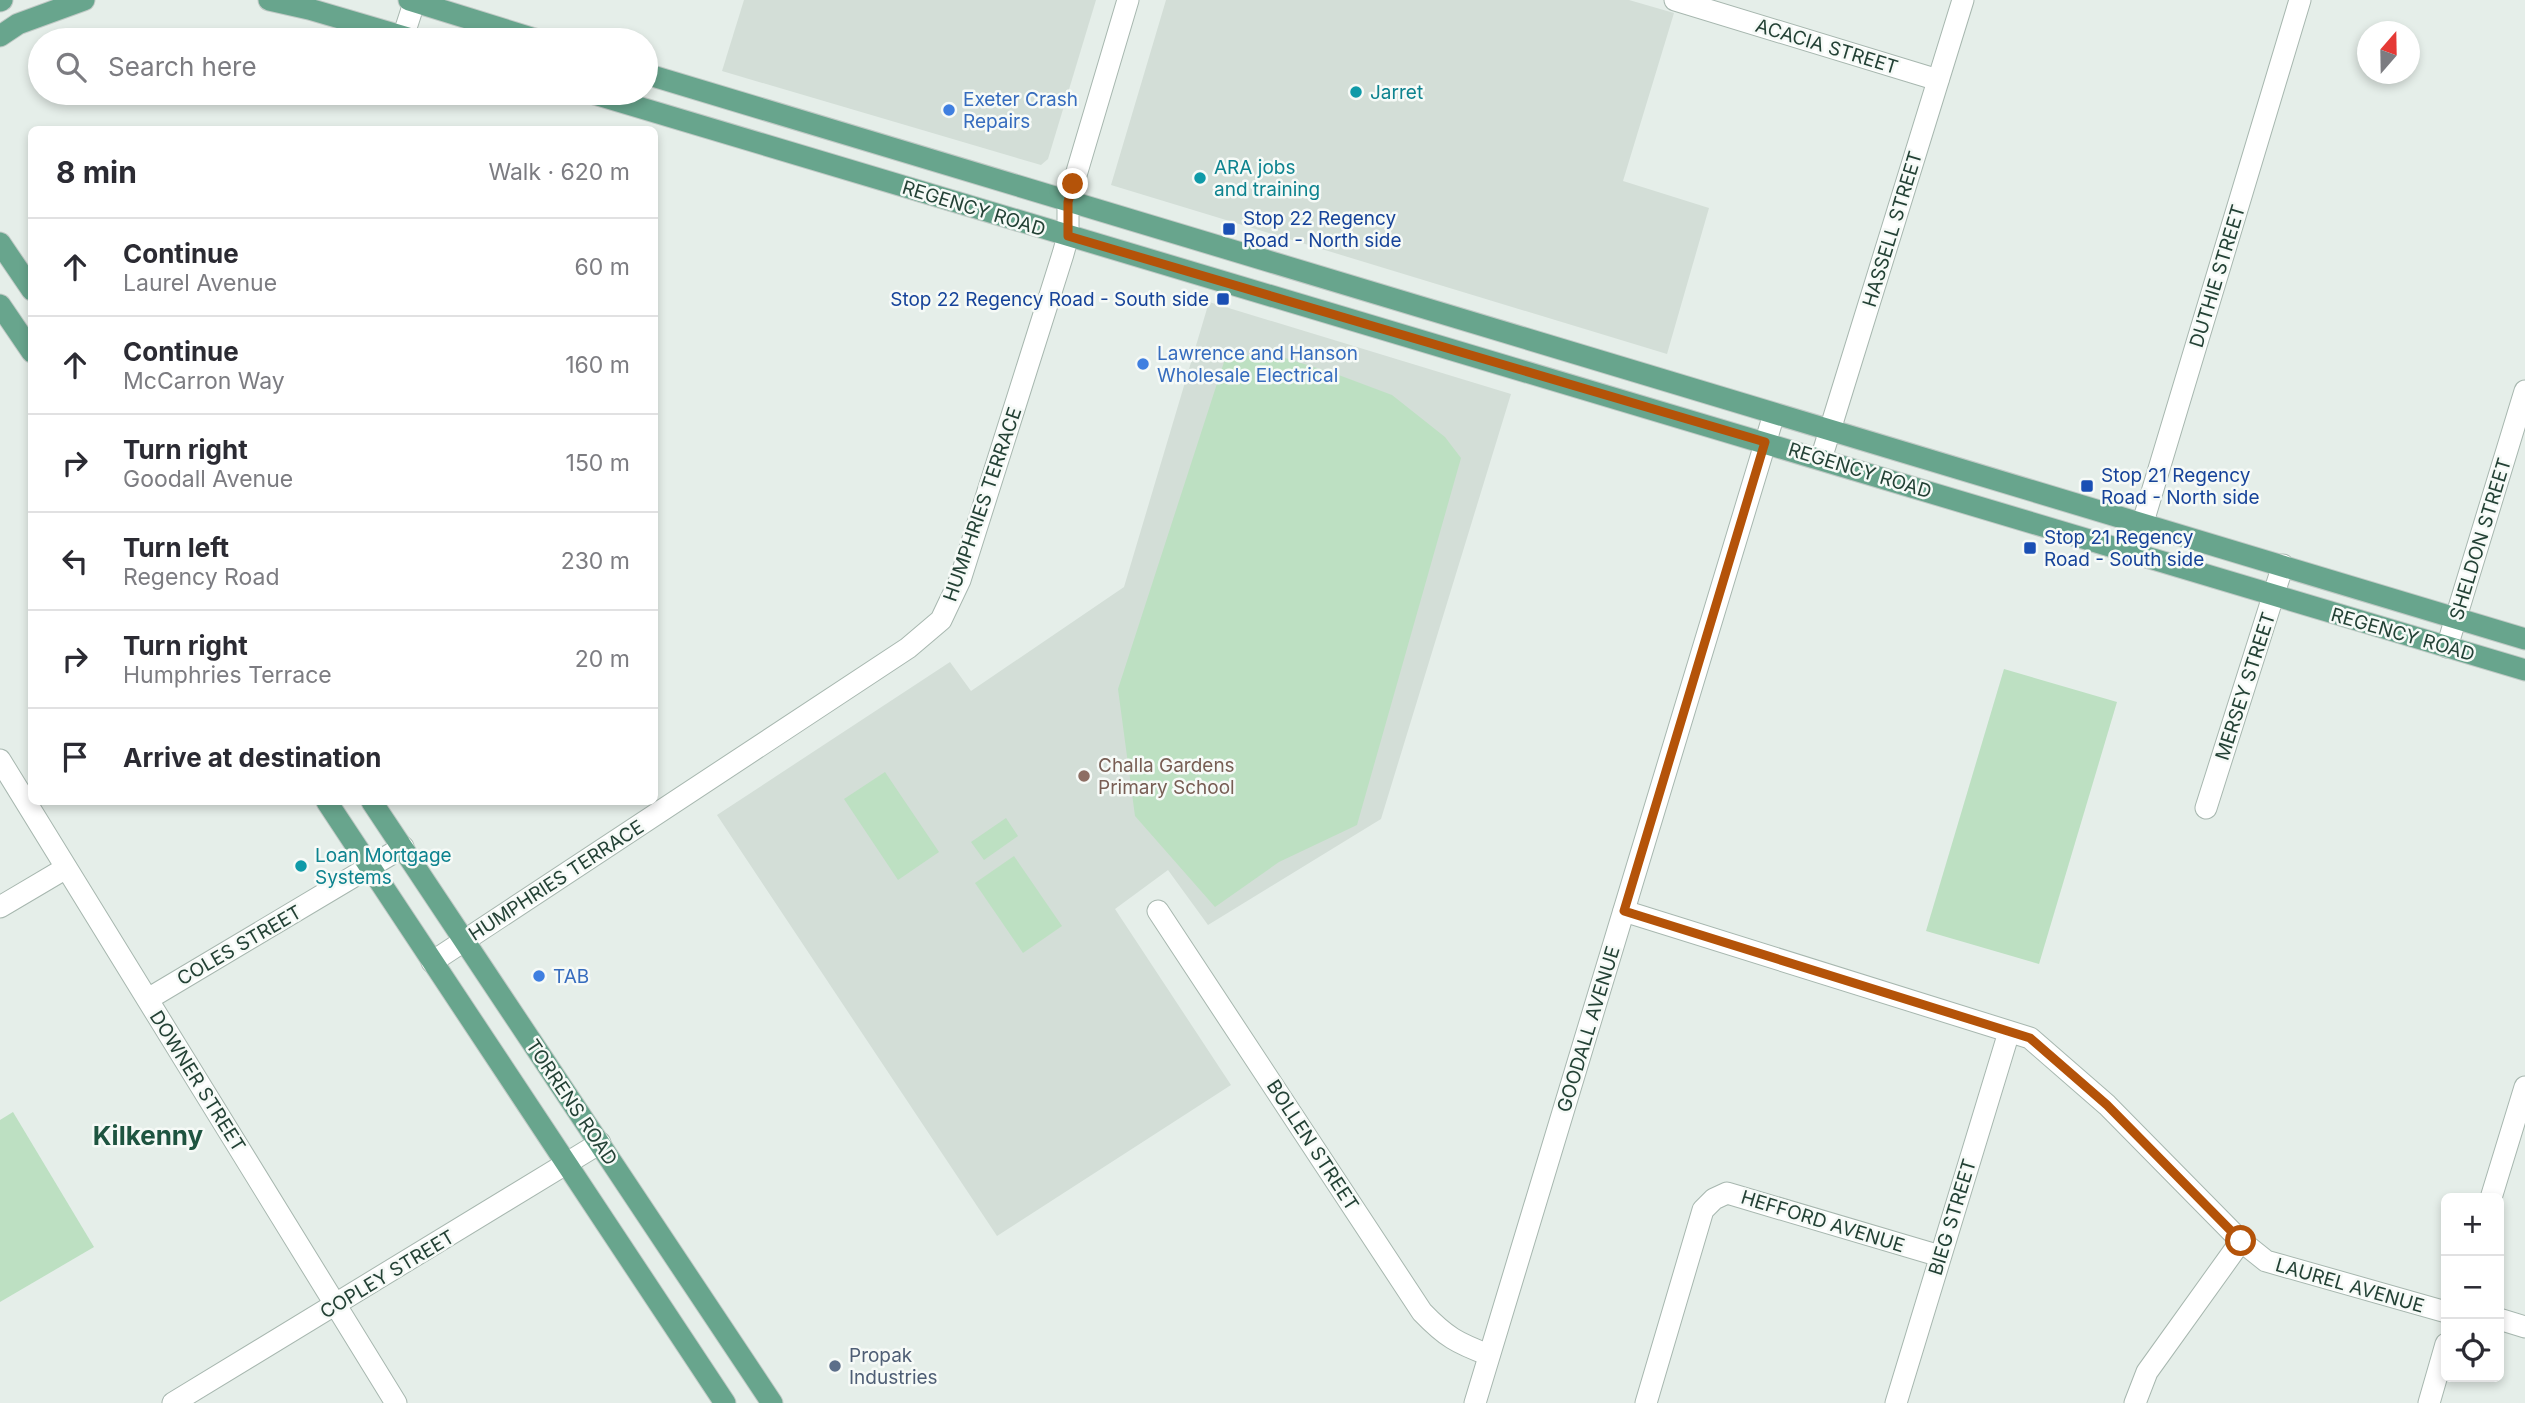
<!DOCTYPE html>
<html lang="en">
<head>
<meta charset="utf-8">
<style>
  body { margin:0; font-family:Inter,sans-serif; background:#f7f7f7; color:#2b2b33 }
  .controls { position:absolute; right:21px; bottom:21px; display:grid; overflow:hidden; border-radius:10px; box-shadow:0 4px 10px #0003 }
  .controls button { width:63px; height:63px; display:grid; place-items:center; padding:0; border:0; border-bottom:2px solid #e1e1e2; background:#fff; color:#2b2b33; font:35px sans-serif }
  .compass { position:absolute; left:2357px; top:21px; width:63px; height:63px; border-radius:50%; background:#fff; box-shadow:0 4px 10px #0003; rotate:20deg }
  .stop { position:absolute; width:21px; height:21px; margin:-16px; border:5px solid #b45309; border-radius:50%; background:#fff }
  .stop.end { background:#b45309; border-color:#fff; box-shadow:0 2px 7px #0008 }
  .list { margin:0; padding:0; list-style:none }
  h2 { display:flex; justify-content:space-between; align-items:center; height:91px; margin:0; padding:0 28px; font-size:30px }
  h2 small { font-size:23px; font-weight:400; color:#7c7c81 }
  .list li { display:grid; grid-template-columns:46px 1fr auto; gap:21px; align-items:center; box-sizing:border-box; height:98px; padding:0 28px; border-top:2px solid #e1e1e2 }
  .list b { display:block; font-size:26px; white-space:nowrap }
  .list p { margin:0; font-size:23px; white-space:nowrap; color:#7c7c81 }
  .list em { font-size:23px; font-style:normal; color:#7c7c81 }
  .icon { flex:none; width:38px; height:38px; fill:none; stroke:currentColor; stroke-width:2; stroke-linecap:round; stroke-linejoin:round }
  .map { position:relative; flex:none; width:2525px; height:1403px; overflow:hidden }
  .search { position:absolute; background:#fff; box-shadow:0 4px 10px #0003; left:28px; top:28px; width:630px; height:77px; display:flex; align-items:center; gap:18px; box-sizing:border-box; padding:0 24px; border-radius:38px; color:#7c7c81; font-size:26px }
  .panel { position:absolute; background:#fff; box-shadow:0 4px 10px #0003; left:28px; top:126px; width:630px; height:679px; border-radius:10px }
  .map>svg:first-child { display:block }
  .built { fill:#d3ded7 }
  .green { fill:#bde0c2 }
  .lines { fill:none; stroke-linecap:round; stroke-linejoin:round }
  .minor-casing { stroke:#a7b7af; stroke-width:23 }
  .major-casing { stroke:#c1cac6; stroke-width:23 }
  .minor { stroke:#fff; stroke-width:21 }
  .major { stroke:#68a58d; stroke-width:21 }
  .route { stroke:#b45309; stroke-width:9 }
  .culture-dot { fill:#0f9aa8; stroke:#f6faf7; stroke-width:2.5 }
  .shop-dot { fill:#3f7fe0; stroke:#f6faf7; stroke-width:2.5 }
  .transit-dot { fill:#1a4fb4; stroke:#f6faf7; stroke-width:2.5 }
  .education-dot { fill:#8d6e63; stroke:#f6faf7; stroke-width:2.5 }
  .service-dot { fill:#5c6f8a; stroke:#f6faf7; stroke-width:2.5 }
  .labels { text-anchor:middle; stroke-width:5; stroke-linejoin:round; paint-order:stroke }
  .street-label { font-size:19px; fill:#234135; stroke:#f6faf7 }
  .culture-label { font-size:19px; fill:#0d838f; stroke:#f6faf7; text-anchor:start }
  .shop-label { font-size:19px; fill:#366cbe; stroke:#f6faf7; text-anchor:start }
  .transit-label { font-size:19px; fill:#164399; stroke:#f6faf7; text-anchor:start }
  .education-label { font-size:19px; fill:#785e54; stroke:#f6faf7; text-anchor:start }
  .service-label { font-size:19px; fill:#4e5e75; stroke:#f6faf7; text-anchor:start }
  .district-label { font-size:26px; font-weight:bold; fill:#1e5440; stroke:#f6faf7 }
</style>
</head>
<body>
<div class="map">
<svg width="2525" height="1403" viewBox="0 0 2525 1403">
  <rect width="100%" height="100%" fill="#e5eee9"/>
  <!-- built -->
  <g class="built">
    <polygon points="744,0 1096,0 1048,159 1041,165 722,71"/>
    <polygon points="1166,0 1629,0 1674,13 1623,181 1709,208 1667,354 1111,185"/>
    <polygon points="1209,302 1511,394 1381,819 1208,925 1168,870 1115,909 1231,1085 997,1236 717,815 950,662 971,691 1124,587"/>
  </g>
  <!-- green -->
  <g class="green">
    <polygon points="1243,356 1282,357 1336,374 1392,395 1445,437 1461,458 1357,825 1279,862 1215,907 1135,816 1118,689 1224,362"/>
    <polygon points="2004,669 2117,702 2039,964 1926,931"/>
    <polygon points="885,772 939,852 898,880 844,799"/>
    <polygon points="1006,818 1018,836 984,860 971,842"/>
    <polygon points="1014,856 1062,926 1023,953 975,883"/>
    <polygon points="13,1112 94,1247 0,1302 0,1120"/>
  </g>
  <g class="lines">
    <defs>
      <g id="minor">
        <polyline points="1675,0 1938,80"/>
        <polyline points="403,37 415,0"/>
        <polyline points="1821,459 1963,0"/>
        <polyline points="2134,552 2300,0"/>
        <polyline points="2447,647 2525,391"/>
        <polyline points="0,760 396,1403"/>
        <polyline points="2206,808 2283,565"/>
        <polyline points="0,907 66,868"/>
        <path d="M1158,911L1422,1312C1446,1337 1457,1343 1489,1355"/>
        <polyline points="1624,911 2030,1038 2107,1105 2241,1241 2266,1261 2446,1312"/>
        <polyline points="432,962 908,648 941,620 960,580 1063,254 1068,236 1068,202 1128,0"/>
        <polyline points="148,999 403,847"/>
        <polyline points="2491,1198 2525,1087"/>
        <polyline points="2499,1319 2525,1327"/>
        <polyline points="173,1403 600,1143"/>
        <polyline points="1475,1403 1774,414"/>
        <polyline points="1646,1403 1703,1210 1714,1199 1727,1193 1940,1256"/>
        <polyline points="1896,1403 2009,1032"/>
        <polyline points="2135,1403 2147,1372 2241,1241"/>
        <polyline points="2429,1403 2446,1344"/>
      </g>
      <g id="major">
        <polyline points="269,0 309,9 415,40"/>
        <polyline points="409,0 538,40"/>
        <polyline points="0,1 2,0"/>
        <polyline points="0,36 18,24 84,0"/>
        <polyline points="646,74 2525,639"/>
        <polyline points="591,93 2525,670"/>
        <polyline points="0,243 32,290"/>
        <polyline points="0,305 32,352"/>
        <polyline points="327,802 725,1403"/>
        <polyline points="372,802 772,1403"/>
      </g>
    </defs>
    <!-- minor casing -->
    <use href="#minor" class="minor-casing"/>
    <!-- major casing -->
    <use href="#major" class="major-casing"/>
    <!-- minor -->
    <use href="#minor" class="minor"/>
    <!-- major -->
    <use href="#major" class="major"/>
  </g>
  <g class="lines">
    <!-- route -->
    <polyline class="route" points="1073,184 1068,202 1068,236 1765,442 1624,911 2030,1038 2107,1105 2241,1241"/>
  </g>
  <!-- markers -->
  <g class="culture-dot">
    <circle cx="1356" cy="92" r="7"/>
    <circle cx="1200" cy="178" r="7"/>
    <circle cx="301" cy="866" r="7"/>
  </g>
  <g class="shop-dot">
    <circle cx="949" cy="110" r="7"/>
    <circle cx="1143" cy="364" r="7"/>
    <circle cx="539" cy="976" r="7"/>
  </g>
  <g class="transit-dot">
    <rect x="1222" y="222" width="14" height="14" rx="3.5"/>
    <rect x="1216" y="292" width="14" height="14" rx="3.5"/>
    <rect x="2080" y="479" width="14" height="14" rx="3.5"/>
    <rect x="2023" y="541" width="14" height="14" rx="3.5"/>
  </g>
  <circle class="education-dot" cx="1084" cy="776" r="7"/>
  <circle class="service-dot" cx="835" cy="1366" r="7"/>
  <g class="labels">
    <!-- street labels -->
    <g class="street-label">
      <text transform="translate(1827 46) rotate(17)" y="7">ACACIA STREET</text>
      <text transform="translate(974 208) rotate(17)" y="7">REGENCY ROAD</text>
      <text transform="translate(1892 229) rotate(-73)" y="7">HASSELL STREET</text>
      <text transform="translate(2217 276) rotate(-73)" y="7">DUTHIE STREET</text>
      <text transform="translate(1860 470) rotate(17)" y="7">REGENCY ROAD</text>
      <text transform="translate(982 504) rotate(-71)" y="7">HUMPHRIES TERRACE</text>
      <text transform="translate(2480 539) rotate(-73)" y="7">SHELDON STREET</text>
      <text transform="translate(2403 634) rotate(16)" y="7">REGENCY ROAD</text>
      <text transform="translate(2245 686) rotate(-72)" y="7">MERSEY STREET</text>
      <text transform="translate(556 880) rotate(-33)" y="7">HUMPHRIES TERRACE</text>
      <text transform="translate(239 945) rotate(-30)" y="7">COLES STREET</text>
      <text transform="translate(1588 1029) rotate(-73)" y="7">GOODALL AVENUE</text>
      <text transform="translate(198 1081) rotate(58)" y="7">DOWNER STREET</text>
      <text transform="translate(572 1102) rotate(56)" y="7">TORRENS ROAD</text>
      <text transform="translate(1313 1145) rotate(57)" y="7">BOLLEN STREET</text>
      <text transform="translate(1952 1217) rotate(-73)" y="7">BIEG STREET</text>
      <text transform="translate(1823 1221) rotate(17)" y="7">HEFFORD AVENUE</text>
      <text transform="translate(387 1274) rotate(-31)" y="7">COPLEY STREET</text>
      <text transform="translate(2350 1285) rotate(16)" y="7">LAUREL AVENUE</text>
    </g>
    <!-- culture labels -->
    <g class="culture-label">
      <text x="1370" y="99">Jarret</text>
      <text x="1214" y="174">ARA jobs<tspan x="1214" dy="22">and training</tspan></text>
      <text x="315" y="862">Loan Mortgage<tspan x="315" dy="22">Systems</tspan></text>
    </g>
    <!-- shop labels -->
    <g class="shop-label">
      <text x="963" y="106">Exeter Crash<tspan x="963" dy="22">Repairs</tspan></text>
      <text x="1157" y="360">Lawrence and Hanson<tspan x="1157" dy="22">Wholesale Electrical</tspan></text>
      <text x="553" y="983">TAB</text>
    </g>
    <!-- transit labels -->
    <g class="transit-label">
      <text x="1243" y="225">Stop 22 Regency<tspan x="1243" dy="22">Road - North side</tspan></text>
      <text x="1209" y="306" text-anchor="end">Stop 22 Regency Road - South side</text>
      <text x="2101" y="482">Stop 21 Regency<tspan x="2101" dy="22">Road - North side</tspan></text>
      <text x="2044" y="544">Stop 21 Regency<tspan x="2044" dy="22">Road - South side</tspan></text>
    </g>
    <!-- education labels -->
    <g class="education-label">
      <text x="1098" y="772">Challa Gardens<tspan x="1098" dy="22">Primary School</tspan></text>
    </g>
    <!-- service labels -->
    <g class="service-label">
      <text x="849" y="1362">Propak<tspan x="849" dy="22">Industries</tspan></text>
    </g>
    <!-- district labels -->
    <g class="district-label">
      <text x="148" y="1145">Kilkenny</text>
    </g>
  </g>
</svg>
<div class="controls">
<button>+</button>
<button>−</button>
<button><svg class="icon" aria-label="locate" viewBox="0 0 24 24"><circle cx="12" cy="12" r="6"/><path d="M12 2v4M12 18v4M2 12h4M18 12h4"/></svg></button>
</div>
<svg class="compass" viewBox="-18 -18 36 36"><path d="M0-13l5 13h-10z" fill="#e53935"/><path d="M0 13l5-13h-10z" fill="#7c7c81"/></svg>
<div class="stop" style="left:2241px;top:1241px"></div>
<div class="stop end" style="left:1073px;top:184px"></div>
<div class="search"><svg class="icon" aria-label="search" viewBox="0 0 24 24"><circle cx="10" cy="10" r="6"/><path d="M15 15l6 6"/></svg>Search here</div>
<section class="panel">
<h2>8 min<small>Walk · 620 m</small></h2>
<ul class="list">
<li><svg class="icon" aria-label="ahead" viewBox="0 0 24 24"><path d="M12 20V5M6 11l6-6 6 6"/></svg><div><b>Continue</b><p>Laurel Avenue</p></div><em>60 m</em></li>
<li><svg class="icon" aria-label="ahead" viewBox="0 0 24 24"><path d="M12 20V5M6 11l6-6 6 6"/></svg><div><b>Continue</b><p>McCarron Way</p></div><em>160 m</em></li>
<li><svg class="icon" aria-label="right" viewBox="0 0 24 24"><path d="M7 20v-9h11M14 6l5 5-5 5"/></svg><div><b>Turn right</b><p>Goodall Avenue</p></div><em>150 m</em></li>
<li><svg class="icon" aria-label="left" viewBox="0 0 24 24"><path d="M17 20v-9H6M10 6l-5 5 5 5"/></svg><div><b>Turn left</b><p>Regency Road</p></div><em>230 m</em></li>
<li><svg class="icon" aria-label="right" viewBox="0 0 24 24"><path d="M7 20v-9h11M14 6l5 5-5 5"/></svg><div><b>Turn right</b><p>Humphries Terrace</p></div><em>20 m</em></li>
<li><svg class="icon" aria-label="arrive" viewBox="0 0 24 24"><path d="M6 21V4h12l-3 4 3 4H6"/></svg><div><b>Arrive at destination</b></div></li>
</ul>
</section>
</div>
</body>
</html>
